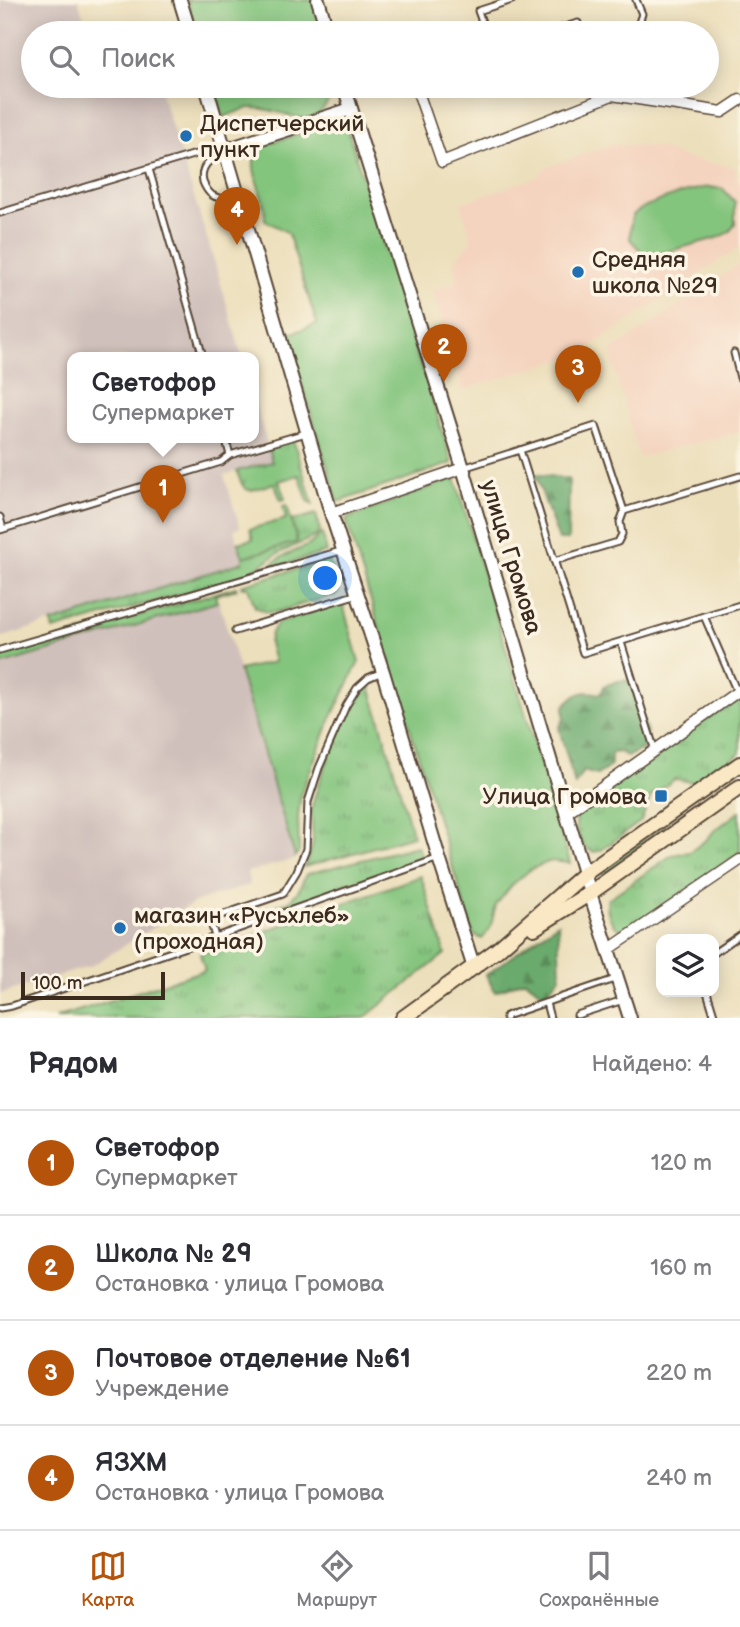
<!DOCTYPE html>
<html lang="ru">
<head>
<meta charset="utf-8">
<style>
  body { margin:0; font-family:"Balsamiq Sans",sans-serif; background:#f7f7f7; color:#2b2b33 }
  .controls { position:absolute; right:21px; bottom:21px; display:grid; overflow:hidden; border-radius:14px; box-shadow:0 4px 18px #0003 }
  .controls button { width:63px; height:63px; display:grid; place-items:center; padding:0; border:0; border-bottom:2px solid #e1e1e2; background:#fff; color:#2b2b33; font:35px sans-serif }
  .scale { position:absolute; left:21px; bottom:18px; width:144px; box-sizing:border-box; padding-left:7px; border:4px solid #3b2a1e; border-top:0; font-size:19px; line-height:24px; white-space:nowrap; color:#3b2a1e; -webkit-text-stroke:5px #fcf5e5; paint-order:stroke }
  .you { position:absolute; left:326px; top:579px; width:24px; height:24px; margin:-18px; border:5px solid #fff; border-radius:50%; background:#1a73e8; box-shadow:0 0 0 10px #1a73e833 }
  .badge { display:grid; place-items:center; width:46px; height:46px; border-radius:50%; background:#b45309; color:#fff; font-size:23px; font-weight:700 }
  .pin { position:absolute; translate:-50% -58px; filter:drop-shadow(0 2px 4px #0008) }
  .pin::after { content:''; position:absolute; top:37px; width:24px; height:21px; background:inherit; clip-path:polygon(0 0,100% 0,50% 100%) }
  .popup { position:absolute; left:67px; top:352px; width:192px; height:91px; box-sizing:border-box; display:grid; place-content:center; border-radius:14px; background:#fff; filter:drop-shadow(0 2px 5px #0005); font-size:23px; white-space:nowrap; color:#7c7c81 }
  .popup b { font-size:26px; color:#2b2b33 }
  .popup::after { content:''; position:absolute; left:50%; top:100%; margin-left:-14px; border:14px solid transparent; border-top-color:#fff }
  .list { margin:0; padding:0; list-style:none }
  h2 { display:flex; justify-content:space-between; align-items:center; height:91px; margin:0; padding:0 28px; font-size:30px }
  h2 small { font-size:23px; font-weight:400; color:#7c7c81 }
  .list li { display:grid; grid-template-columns:46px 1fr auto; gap:21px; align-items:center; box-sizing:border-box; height:105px; padding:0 28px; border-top:2px solid #e1e1e2 }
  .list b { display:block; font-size:26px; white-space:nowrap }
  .list p { margin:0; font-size:23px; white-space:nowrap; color:#7c7c81 }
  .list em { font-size:23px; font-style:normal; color:#7c7c81 }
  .icon { flex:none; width:38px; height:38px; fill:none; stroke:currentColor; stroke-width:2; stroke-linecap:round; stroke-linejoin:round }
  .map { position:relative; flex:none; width:740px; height:1018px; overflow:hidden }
  .search { position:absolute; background:#fff; box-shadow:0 4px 18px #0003; left:21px; right:21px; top:21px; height:77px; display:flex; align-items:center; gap:18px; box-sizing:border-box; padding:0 24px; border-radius:38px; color:#7c7c81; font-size:26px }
  .sheet { height:511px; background:#fff }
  nav { display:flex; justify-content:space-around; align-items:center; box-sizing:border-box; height:98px; border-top:2px solid #e1e1e2; background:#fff; font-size:19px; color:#7c7c81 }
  nav a { display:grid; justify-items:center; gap:4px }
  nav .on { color:#b45309 }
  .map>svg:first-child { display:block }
  .built { fill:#f4d4bf }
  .industrial { fill:#d0c0bb }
  .grass { fill:url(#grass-tufts); stroke:#60784e; stroke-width:2 }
  .forest { fill:url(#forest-firs); stroke:#536a46; stroke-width:2 }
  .park { fill:#84c57e; stroke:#60784e; stroke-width:2 }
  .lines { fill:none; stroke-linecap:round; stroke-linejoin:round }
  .service-casing { stroke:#564536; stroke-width:9 }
  .minor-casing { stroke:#564536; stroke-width:13 }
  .tertiary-casing { stroke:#564536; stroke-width:16 }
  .secondary-casing { stroke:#564536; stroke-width:18 }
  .service { stroke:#fff; stroke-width:5 }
  .minor { stroke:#fff; stroke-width:10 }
  .tertiary { stroke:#fff; stroke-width:12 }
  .secondary { stroke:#fae7c3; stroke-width:14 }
  .poi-dot { fill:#1f6fb2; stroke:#fcf5e5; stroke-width:2.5 }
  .labels { text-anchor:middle; stroke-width:7; stroke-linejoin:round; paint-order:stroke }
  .poi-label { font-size:23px; fill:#3b2a1e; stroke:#fcf5e5; text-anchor:start }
  .street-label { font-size:23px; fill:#3b2a1e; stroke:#fcf5e5 }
</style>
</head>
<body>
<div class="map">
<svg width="740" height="1018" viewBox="0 0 740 1018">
  <defs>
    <pattern id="grass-tufts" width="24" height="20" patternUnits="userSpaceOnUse" patternTransform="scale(1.75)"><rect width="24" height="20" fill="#84c57e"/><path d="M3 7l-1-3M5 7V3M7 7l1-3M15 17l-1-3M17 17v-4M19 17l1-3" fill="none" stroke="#6da067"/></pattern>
    <pattern id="forest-firs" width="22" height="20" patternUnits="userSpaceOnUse" patternTransform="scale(1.75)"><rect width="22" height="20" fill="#6baa6d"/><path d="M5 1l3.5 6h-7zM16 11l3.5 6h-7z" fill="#598b59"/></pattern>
  </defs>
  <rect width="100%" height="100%" fill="#fcf5e5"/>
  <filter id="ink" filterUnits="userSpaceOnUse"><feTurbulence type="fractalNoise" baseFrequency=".0143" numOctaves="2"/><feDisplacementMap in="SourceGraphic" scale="14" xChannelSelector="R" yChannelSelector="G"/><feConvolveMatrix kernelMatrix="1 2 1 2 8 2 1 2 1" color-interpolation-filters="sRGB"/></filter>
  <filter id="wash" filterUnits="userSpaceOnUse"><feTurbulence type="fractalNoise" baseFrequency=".00686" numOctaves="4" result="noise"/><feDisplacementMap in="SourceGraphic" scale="28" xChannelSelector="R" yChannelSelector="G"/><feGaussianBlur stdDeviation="1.57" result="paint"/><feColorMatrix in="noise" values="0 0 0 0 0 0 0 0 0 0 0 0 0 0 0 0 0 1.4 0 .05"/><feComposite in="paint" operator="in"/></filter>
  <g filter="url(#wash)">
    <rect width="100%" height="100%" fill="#ecdfbc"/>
    <!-- built -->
    <g class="built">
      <polygon points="613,144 658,147 686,158 734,167 740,187 740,245 735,250 581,353 463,390 433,290 457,282 454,263 471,240 461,203 537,177 547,167"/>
      <polygon points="740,264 740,432 639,457 610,352"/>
    </g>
    <!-- industrial -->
    <g class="industrial">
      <polygon points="0,0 78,0 87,28 94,33 33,33 33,86 159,86 214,260 242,357 72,357 72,437 254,437 254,400 273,462 224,475 240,527 234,530 243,562 0,638"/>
      <polygon points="219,602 296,859 247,872 250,885 195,902 91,966 0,994 0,666"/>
    </g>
    <!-- grass -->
    <g class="grass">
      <path d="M293,440L313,504L308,501L299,475L279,481L285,499L281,500L274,483C250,490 245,499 237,471L272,462L268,447Z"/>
      <polygon points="316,514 320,531 316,536 277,554 245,576 53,630 51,623 243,562 243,557 297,542 292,521"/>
      <polygon points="322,533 327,552 261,571 282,557 309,545"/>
      <polygon points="329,560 339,592 335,595 276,612 267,612 255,607 248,587 242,587 241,585"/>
      <polygon points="236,587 237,589 215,595 217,602 0,665 0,656"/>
      <path d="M370,686L413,836L304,867C308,858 313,850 313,841C313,830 311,819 312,808C316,785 350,695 370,686Z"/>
      <path d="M740,696V753L697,783L675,779L651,796L641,821L600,851L592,852C578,844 572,825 579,811Z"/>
      <polygon points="701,799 703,803 607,872 602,873 605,868"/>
      <path d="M740,811V852L635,927C634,927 625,930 623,930C611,929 605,909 608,899L672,855L690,852L707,839L714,831Z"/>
      <polygon points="417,846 423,859 248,922 247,917 290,901 299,890 306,874"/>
      <polygon points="421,876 445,954 364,1018 56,1018 205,970 200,954"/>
    </g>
    <!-- forest -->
    <g class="forest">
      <polygon points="535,474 569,479 568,540 559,540"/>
      <path d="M630,680L647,732L644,748L627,757L621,752L611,753V766L597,775L583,771L575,785L559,728L564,719V706C577,692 583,690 601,694L604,686L618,681Z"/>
      <polygon points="558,923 560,977 545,995 525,980 495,992 486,975"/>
    </g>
    <!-- park -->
    <g class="park">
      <polygon points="187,0 313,0 323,33 198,33"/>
      <path d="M214,86H335C315,143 289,106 250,108C241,109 232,114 224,117Z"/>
      <path d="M337,125L348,131L452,463L338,502L287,335L317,324L288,233L265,220C265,214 265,208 263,203C259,184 247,164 259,146L326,126Z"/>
      <path d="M709,187L723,189L735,202V224L730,231L720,237L655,255L642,252L630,239C630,232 630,222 632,217C638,204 695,189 709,187Z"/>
      <polygon points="455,478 570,863 551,861 531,869 512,885 496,905 490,929 482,939 473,934 346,519"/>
      <polygon points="287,505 297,542 243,557 238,543 253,539 250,529 286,519 283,506"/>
      <polygon points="337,604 343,605 359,662 331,718 301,793 298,817 299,852 295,857 239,670 274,662 269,643 271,633 278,623"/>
    </g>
  </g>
  <g filter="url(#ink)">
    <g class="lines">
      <defs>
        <g id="service">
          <polyline points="456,33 482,25"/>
          <polyline points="486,33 478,11 512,0"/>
          <polyline points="544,33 578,23"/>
          <polyline points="635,33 642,14 636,0"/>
          <path d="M223,151C211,159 199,166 203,182C205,187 208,192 212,195C221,201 230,197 239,203"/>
          <polyline points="149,169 203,357"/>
          <polyline points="0,213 216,148 222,149"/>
          <polyline points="734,353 740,378"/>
          <polyline points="225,437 230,455"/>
          <polyline points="520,450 583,653 740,605"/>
          <polyline points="463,468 596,426 624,511"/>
          <polyline points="0,517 3,529"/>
          <polyline points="0,530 221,462 230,455 306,433"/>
          <polyline points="554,561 618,542 622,534 620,522 624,511 740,476"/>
          <polyline points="704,616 737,692"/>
          <polyline points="235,631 358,594"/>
          <polyline points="621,642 655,751"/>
          <polyline points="0,650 344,550"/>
          <polyline points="215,937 210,919 283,894 297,871 306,849 308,802 319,768 346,706 357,688 368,678 382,672"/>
          <polyline points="714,953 740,935"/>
          <polyline points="707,992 715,1018"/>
          <polyline points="546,1003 550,1018"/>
          <polyline points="0,1008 12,1006 215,937 439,858"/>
          <polyline points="577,1015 623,1000"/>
          <polyline points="506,1018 506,1016 618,978"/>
        </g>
        <g id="minor">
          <polyline points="416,86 442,162 612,95 722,112 740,100"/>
          <polyline points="331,513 463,468"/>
          <polyline points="566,813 740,690"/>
          <polyline points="608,950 740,860"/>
        </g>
        <g id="tertiary">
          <polyline points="180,0 190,33"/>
          <polyline points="318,0 328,33"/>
          <polyline points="206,86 331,513 383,672 439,858 474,968"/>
          <polyline points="344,86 463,468 590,893 630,1018"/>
          <polyline points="225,150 351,109"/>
        </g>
        <g id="secondary">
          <polyline points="534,928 590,893 740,787"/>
          <polyline points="403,1018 497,950 584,874 740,764"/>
        </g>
      </defs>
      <!-- service casing -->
      <use href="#service" class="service-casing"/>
      <!-- minor casing -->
      <use href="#minor" class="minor-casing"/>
      <!-- tertiary casing -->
      <use href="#tertiary" class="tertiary-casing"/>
      <!-- secondary casing -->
      <use href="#secondary" class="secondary-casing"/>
      <!-- service -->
      <use href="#service" class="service"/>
      <!-- minor -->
      <use href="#minor" class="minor"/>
      <!-- tertiary -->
      <use href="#tertiary" class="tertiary"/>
      <!-- secondary -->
      <use href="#secondary" class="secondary"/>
    </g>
  </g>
  <!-- markers -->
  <g class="poi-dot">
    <circle cx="186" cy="136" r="7"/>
    <circle cx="578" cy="272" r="7"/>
    <rect x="654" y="789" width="14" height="14" rx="3.5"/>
    <circle cx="120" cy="928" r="7"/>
  </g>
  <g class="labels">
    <!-- poi labels -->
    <g class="poi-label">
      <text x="200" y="131">Диспетчерский<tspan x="200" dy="26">пункт</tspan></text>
      <text x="592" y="267">Средняя<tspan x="592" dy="26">школа №29</tspan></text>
      <text x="647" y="804" text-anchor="end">Улица Громова</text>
      <text x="134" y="923">магазин «Русьхлеб»<tspan x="134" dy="26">(проходная)</tspan></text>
    </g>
    <!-- street labels -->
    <g class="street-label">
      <text transform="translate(512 557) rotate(73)" y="8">улица Громова</text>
    </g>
  </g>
</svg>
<div class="controls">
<button><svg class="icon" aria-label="layers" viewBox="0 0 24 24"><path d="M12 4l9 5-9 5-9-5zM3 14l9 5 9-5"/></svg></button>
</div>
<div class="scale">100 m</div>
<div class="you"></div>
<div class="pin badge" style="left:163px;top:523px">1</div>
<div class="popup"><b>Светофор</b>Супермаркет</div>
<div class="pin badge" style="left:444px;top:382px">2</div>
<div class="pin badge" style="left:578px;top:403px">3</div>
<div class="pin badge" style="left:237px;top:245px">4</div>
<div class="search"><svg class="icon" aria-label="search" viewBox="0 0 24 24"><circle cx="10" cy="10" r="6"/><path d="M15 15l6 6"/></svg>Поиск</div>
</div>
<section class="sheet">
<h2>Рядом<small>Найдено: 4</small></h2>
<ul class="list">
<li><span class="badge">1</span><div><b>Светофор</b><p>Супермаркет</p></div><em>120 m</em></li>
<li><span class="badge">2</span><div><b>Школа № 29</b><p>Остановка · улица Громова</p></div><em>160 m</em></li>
<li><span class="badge">3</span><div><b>Почтовое отделение №61</b><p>Учреждение</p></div><em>220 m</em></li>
<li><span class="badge">4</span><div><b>ЯЗХМ</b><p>Остановка · улица Громова</p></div><em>240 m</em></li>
</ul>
</section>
<nav>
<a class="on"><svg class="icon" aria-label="map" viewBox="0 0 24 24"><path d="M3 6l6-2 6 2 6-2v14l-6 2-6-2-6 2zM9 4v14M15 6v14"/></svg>Карта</a>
<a><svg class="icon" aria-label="directions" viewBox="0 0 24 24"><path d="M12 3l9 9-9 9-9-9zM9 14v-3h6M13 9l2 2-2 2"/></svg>Маршрут</a>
<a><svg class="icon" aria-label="saved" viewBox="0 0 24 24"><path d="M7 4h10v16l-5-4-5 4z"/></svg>Сохранённые</a>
</nav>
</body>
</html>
